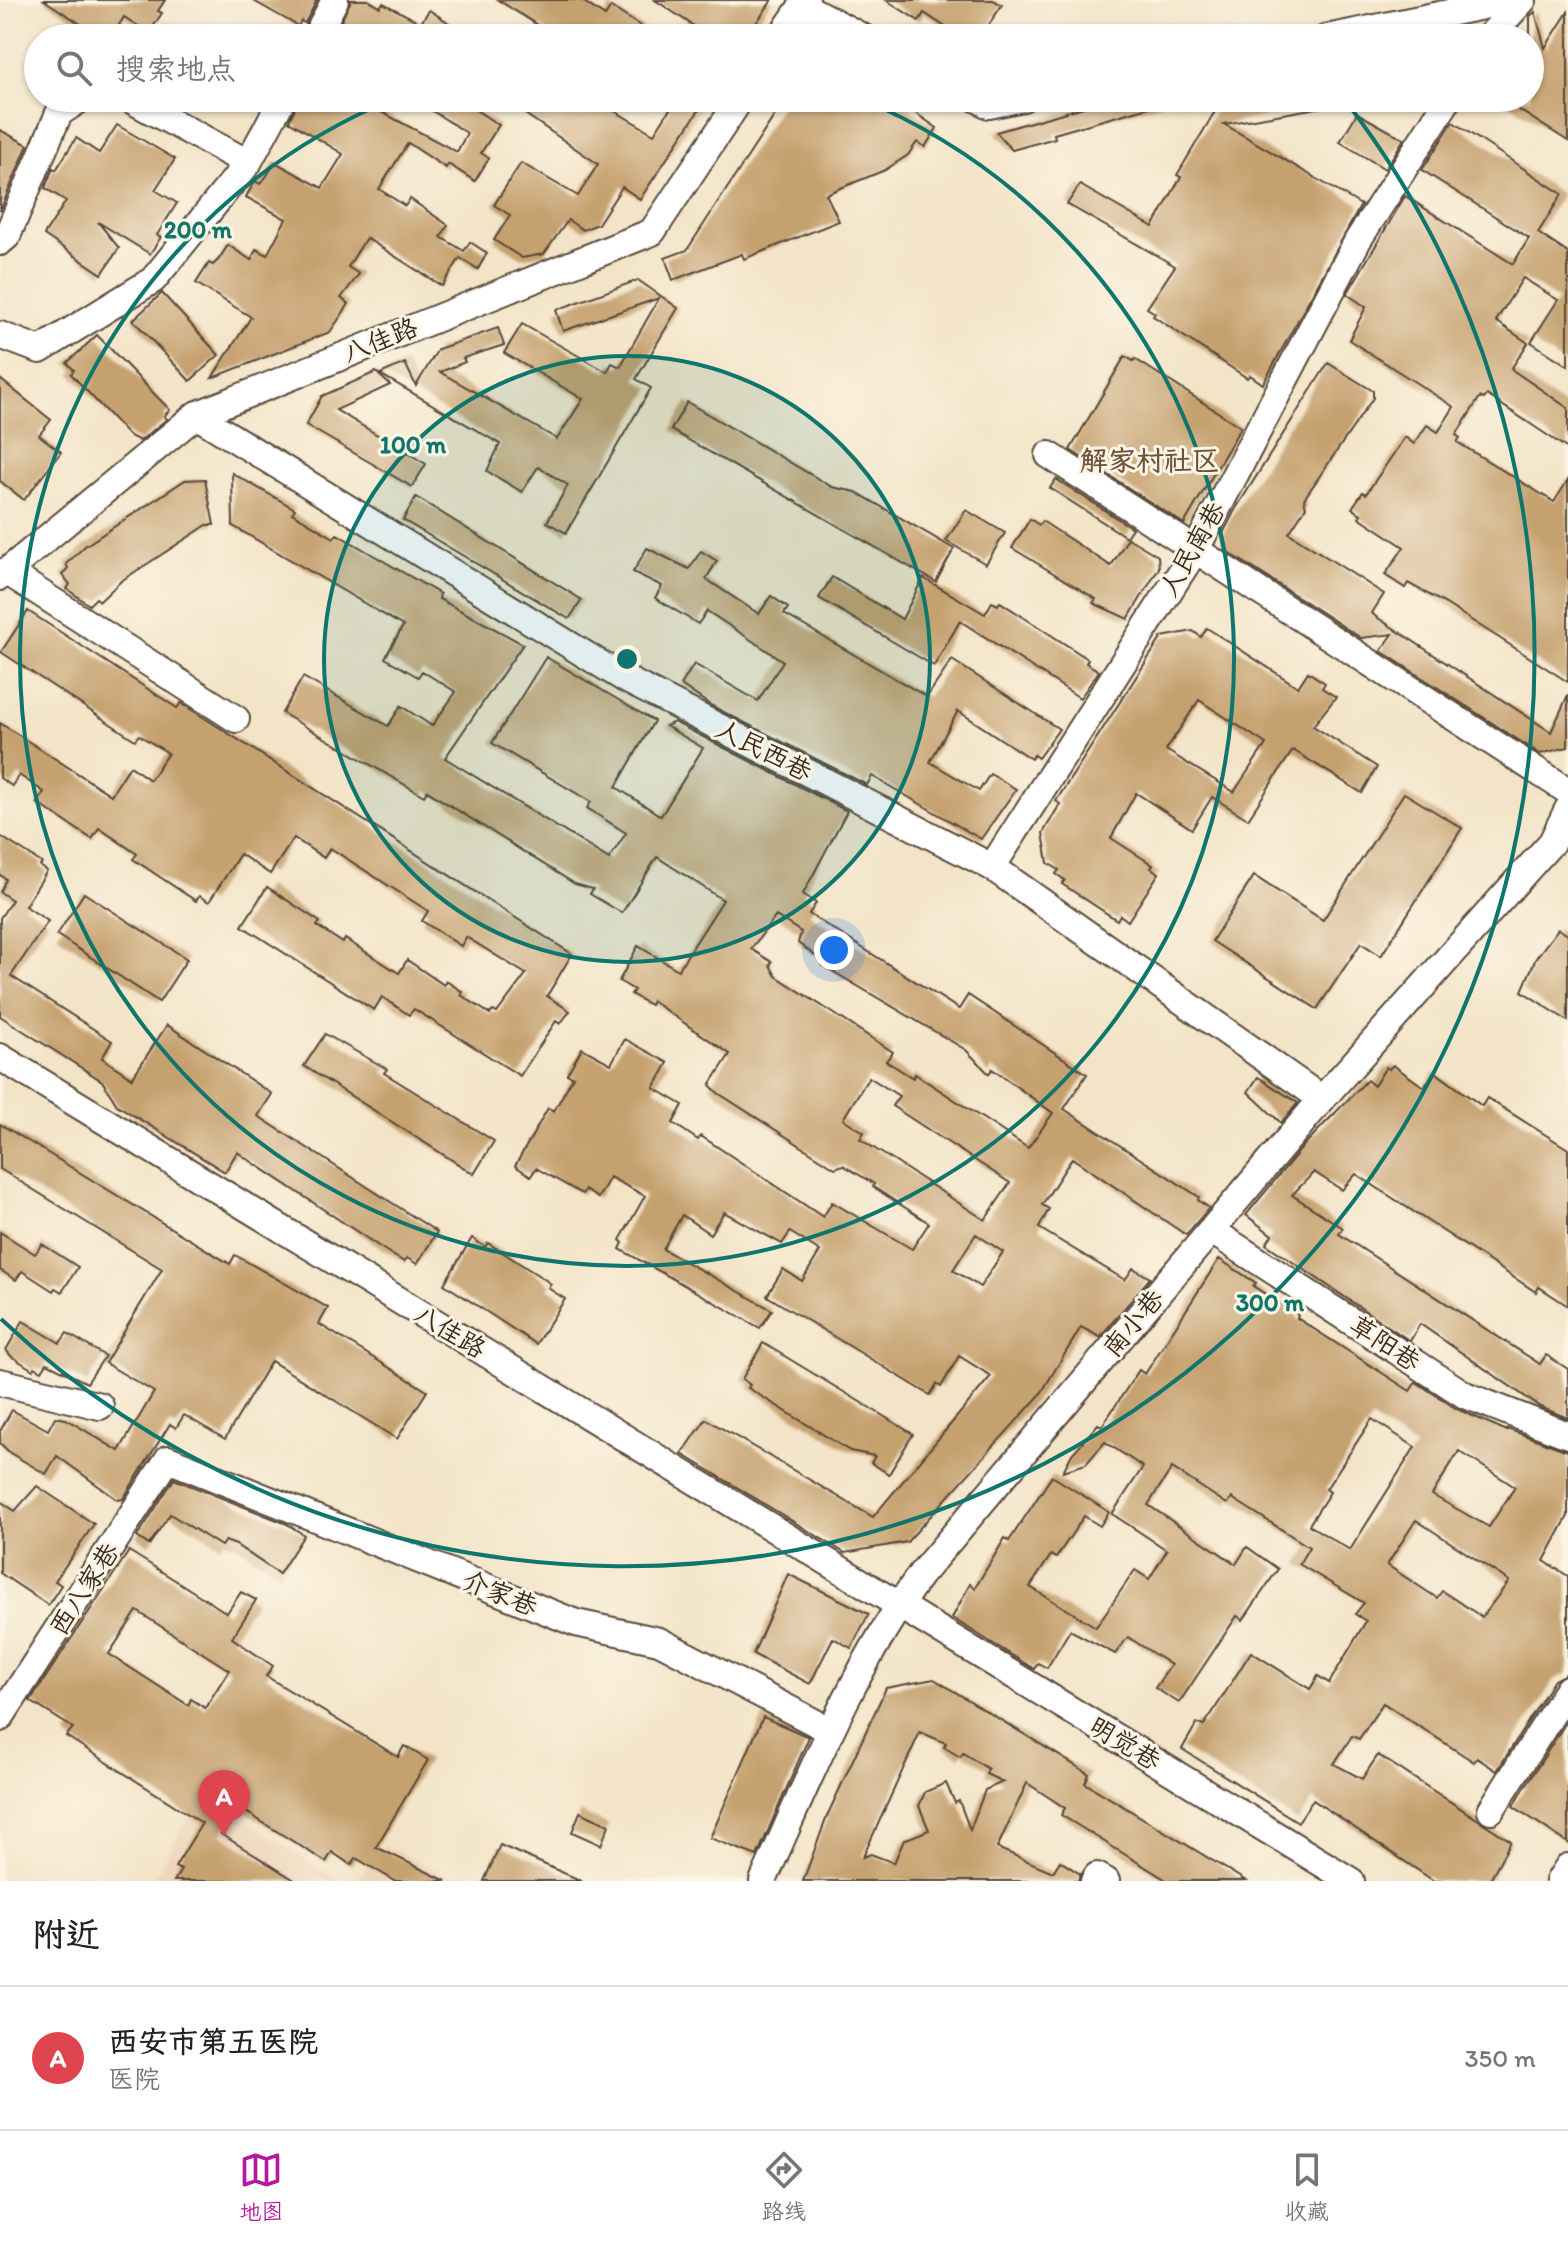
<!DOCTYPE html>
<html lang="zh">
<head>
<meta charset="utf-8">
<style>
  body { margin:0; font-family:Itim,"LXGW WenKai TC",sans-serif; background:#f6f6f6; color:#222 }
  .you { position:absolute; left:834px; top:950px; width:28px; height:28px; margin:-20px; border:6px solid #fff; border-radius:50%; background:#1a73e8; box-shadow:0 0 0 12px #1a73e833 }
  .badge { display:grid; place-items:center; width:52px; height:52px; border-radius:50%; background:#b5179e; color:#fff; font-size:26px; font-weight:700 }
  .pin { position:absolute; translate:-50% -66px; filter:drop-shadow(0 2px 4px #0008) }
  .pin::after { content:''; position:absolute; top:42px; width:28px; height:24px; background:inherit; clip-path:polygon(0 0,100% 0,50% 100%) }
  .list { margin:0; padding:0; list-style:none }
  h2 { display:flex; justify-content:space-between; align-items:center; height:104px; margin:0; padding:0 32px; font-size:34px }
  h2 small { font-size:26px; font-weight:400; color:#767676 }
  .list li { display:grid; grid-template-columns:52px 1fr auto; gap:24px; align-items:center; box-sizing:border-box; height:144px; padding:0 32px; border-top:2px solid #e0e0e0 }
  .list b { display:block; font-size:30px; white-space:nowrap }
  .list p { margin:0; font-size:26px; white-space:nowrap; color:#767676 }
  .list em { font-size:26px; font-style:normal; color:#767676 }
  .icon { flex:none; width:44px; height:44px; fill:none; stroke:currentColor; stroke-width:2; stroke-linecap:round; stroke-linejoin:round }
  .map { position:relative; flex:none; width:1568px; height:1881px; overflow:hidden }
  .search { position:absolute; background:#fff; box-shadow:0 2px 6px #0004; left:24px; right:24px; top:24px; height:88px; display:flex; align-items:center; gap:20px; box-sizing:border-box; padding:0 28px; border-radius:44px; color:#767676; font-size:30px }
  .sheet { height:248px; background:#fff }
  nav { display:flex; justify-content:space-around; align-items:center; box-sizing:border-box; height:112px; border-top:2px solid #e0e0e0; background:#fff; font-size:22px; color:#767676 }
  nav a { display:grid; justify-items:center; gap:4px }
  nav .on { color:#b5179e }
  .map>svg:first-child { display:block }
  .built { fill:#eed6bb }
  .building { fill:#c6a16f; fill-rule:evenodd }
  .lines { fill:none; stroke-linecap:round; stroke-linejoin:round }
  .minor-casing { stroke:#574638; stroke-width:30 }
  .minor { stroke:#fff; stroke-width:26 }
  .ring { fill:none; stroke:#0f766e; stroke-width:4 }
  .labels { text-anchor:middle; stroke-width:6; stroke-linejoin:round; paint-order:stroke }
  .street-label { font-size:26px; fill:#3b2a1e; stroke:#fcf5e5 }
  .neighbourhood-label { font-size:28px; font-weight:bold; fill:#6c543a; stroke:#fcf5e5 }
  .centre { fill:#0f766e; stroke:#fcf5e5; stroke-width:4 }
  .ring-label { font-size:24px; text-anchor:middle; font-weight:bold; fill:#0f766e; stroke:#fcf5e5; stroke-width:6; stroke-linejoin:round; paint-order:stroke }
</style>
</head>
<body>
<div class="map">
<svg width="1568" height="1881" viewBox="0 0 1568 1881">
  <rect width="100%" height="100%" fill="#fcf5e5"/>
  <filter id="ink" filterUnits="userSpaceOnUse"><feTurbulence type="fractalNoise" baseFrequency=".0125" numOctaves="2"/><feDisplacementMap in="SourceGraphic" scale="16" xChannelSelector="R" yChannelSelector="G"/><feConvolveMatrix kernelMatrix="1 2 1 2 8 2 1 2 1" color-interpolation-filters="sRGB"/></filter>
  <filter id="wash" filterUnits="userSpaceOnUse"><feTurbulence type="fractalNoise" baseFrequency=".006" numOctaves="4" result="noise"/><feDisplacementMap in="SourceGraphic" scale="32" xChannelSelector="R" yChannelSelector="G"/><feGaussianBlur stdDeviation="1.8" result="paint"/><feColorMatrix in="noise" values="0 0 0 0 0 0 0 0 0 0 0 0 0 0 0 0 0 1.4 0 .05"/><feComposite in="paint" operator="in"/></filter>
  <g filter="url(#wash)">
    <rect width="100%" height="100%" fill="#f3e4c8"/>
    <!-- built -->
    <g class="built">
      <polygon points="203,1792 339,1881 152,1881"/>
      <polygon points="384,1845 459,1881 355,1881"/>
    </g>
    <g id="blocks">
      <!-- building -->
      <g class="building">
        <polygon points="44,0 165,0 158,11 162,13 149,33 124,17 111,38 102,38"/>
        <polygon points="252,0 317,0 305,23 301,21 298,26"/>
        <polygon points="351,0 368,0 380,7 383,3 421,23 429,10 472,38 333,38"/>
        <polygon points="498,0 581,0 605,16 611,7 659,38 558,38"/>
        <polygon points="655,0 772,0 746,38 712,38"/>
        <polygon points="886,0 993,0 1002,5 980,38 962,38 924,13 919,21"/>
        <polygon points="1535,12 1545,48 1568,12 1568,141 1500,98 1530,98 1530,16"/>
        <polygon points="299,98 355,98 457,152 467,133 412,98 457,98 499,125 481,153 489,158 475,181 448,164 446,168 408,143 379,189 405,206 410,199 448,225 441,237 464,251 470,242 487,253 478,269 460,258 442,286 366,238 348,267 359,274 341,298 349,304 330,332 212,378 251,317 196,283 209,263 213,265 219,259 228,245 251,260 256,249 267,255 286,219 246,197 255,181 260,184 266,177 275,162 322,188 343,154 289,121"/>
        <polygon points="502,98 592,98 654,134 670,109 654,98 707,98 640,199 622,187 598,224 583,230 568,220 544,254 522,258 494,240 510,215 494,205 521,163 578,196 598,164"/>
        <polygon points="786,98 894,98 937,128 925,147 917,142 908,155 885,170 826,194 839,221 744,259 742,254 673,280 665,258 687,250"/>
        <polygon points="1115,98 1162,98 1163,103 1054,134 1055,138 1012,150 996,132"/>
        <polygon points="1223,98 1322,98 1323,107 1224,124 1361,205 1263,384 1250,375 1247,378 1153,316 1155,313 1147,308 1175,266 1067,204 1080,185 1153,227 1181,177 1177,175"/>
        <polygon points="1357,113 1404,139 1385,169 1340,142"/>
        <polygon points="1453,122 1562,194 1538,233 1568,253 1568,366 1531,342 1558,300 1523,278 1496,321 1528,343 1511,369 1568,408 1568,449 1487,395 1484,399 1480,397 1456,435 1460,438 1457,442 1554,502 1568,480 1568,682 1446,604 1408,583 1405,588 1385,575 1404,547 1359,517 1361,514 1352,508 1363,492 1366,494 1405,437 1414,444 1427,425 1438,432 1454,407 1349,340 1366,307 1347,294 1405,196 1513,264 1529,238 1422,170"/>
        <polygon points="117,125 175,159 155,190 177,203 157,235 161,237 150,254 98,222 119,248 102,274 44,235 66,201 45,188 53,168 56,170 76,138 99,153"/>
        <polygon points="0,130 28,145 0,211"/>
        <polygon points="638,280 678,308 636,379 651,388 566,533 547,522 568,485 538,467 522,492 487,471 500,444 380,374 405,363 416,386 438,349 498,328 504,345 463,358 465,362 440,372 557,439 583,399 504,353 522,324 607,372 612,363 620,367 659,298 563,331 556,310"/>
        <polygon points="162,293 219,355 190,381 133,320"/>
        <polygon points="97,335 170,410 164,416 167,419 140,441 128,435 71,374 74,370 67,363"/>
        <polygon points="1125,356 1133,361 1135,359 1241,427 1184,524 1070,450"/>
        <polygon points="1328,363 1373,391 1373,398 1304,499 1306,507 1289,533 1384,594 1372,613 1375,616 1551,732 1568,695 1568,747 1540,754 1381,651 1393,634 1361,638 1225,550 1222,535 1235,510"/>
        <polygon points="376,372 390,385 336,410 426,464 412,487 306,425 322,396"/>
        <polygon points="0,379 51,420 39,435 61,452 24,500 0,481"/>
        <polygon points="687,402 832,487 856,492 954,549 936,582 671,430"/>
        <path d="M232,473L295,509L292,513L334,538L337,534L440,594L439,599L523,644L445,758L609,859L626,833L587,808L591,802L492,743L546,657L654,721L616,787L661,816L703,748L666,726L674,722L847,811L803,894L816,903L809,914L959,1009L968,995L1087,1074L1064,1109L1199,1197L1198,1200L1209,1208L1186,1235L1072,1158L1042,1205L1049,1209L1039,1228L1125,1280L1133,1268L1150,1278L1100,1337L1081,1327L1040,1395L907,1542L845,1553L682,1454L706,1419L873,1517L991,1376L959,1356L941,1387L937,1384L930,1395L767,1296L783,1269L802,1281L820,1251L790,1232L782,1244L724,1212L710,1234L682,1215L663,1249L772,1310L760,1328L620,1249L623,1243L620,1240L645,1196L610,1177L598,1198L585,1190L582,1194L536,1168L531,1176L515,1166L548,1108L554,1111L573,1077L567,1074L582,1048L611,1064L625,1039L668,1063L654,1088L683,1105L673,1123L698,1140L701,1136L823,1217L832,1202L912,1249L929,1223L873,1187L874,1184L843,1165L835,1168L718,1093L710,1085L730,1054L652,1001L650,1005L631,994L634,990L619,981L638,946L678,970L723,900L657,857L622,913L590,894L593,889L575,884L427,791L424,796L282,713L303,677L388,726L401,706L432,726L456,692L422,671L418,677L385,658L403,626L233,526ZM776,916L801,932L798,943L824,962L822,965L966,1050L989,1074L992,1069L1053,1113L1028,1148L915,1074L913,1078L886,1061L893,1052L776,976L770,965L772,962L751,949ZM869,1077L899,1096L892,1106L1010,1183L985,1220L860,1139L864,1132L843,1119ZM976,1234L1003,1252L980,1287L953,1270Z"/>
        <polygon points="205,479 214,525 207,525 121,581 100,601 96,598 89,605 67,589 70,584 62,575 68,568 66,564 85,546 185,480"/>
        <polygon points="1056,479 1132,528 1126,537 1050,488"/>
        <polygon points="416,497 582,600 569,619 403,520"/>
        <polygon points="966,510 1005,533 986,564 946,541"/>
        <polygon points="1030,519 1039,525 1042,521 1111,566 1128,538 1158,556 1159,568 1128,619 1093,603 1096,599 1012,548"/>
        <polygon points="647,548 689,569 701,551 717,561 706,579 759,614 771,596 788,608 784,614 927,697 952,660 1059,729 1038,758 1034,755 1031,759 958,711 930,762 979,791 990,774 1016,789 981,839 872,776 867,785 710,705 681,685 694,664 758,701 783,661 707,611 698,624 655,598 662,586 633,572"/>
        <polygon points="832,577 902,619 923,578 985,614 992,602 998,605 1000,602 1088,659 1086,663 1099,671 1080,698 960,621 934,666 819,598"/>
        <polygon points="28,611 177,708 181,703 572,954 547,996 570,1011 560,1024 556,1021 520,1076 414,1009 409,1015 382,997 374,1010 242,926 267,887 320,922 317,926 343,943 345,939 399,973 407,960 444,985 446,981 463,992 461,995 490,1014 493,1011 497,1013 526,974 466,937 461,946 422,921 428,911 330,848 324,858 294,838 270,874 240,854 209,902 199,896 196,901 133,859 137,854 99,828 92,839 37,803 44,792 19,775 12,786 0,778 0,723 111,795 130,766 150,780 168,753 139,735 135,740 1,652"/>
        <path d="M1207,628L1298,687L1308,672L1325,683L1322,688L1336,697L1313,726L1377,767L1362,793L1293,750L1248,819L1212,797L1192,829L1136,793L1111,838L1153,865L1151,868L1159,873L1128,921L1120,915L1117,920L1062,884L1065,880L1056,874L1059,870L1048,863L1043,833L1060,804L1056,801L1162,637L1193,631L1201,637ZM1199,700L1266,744L1234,792L1166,750Z"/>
        <polygon points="1404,793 1462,828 1381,956 1361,943 1317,1009 1212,941 1254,876 1323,920"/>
        <polygon points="0,836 42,863 40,866 47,871 25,906 48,921 11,976 112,1041 102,1058 132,1078 167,1025 272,1094 258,1116 437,1232 417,1264 407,1258 404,1262 386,1251 237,1152 225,1172 117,1105 102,1081 0,1016 0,918 12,900 0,892 6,879 0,875"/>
        <polygon points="84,893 187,959 159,1002 57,935"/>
        <polygon points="1558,929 1568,935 1568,1021 1522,991 1536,958"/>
        <polygon points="325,1034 387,1069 384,1073 494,1141 474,1174 304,1066"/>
        <polygon points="1393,1065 1424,1087 1435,1072 1482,1106 1487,1098 1568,1149 1568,1306 1539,1287 1536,1292 1356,1174 1342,1190 1314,1172 1292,1195 1343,1228 1339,1234 1540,1364 1546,1355 1568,1369 1568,1418 1540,1407 1420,1324 1410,1341 1266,1244 1272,1235 1246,1215 1305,1144 1367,1080 1374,1086 1386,1067 1389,1069"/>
        <polygon points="1258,1077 1298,1103 1281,1123 1248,1092"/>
        <polygon points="0,1124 230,1264 235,1255 328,1308 319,1324 427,1391 397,1439 271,1361 225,1439 184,1415 176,1428 170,1424 123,1499 118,1500 57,1456 46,1474 10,1453 0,1443 0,1431 12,1410 48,1430 55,1417 66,1419 119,1451 154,1392 105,1363 162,1269 0,1169"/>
        <polygon points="0,1232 35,1254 42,1244 78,1267 62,1292 55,1288 53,1291 22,1271 16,1280 0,1270"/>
        <polygon points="472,1238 485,1247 488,1243 544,1279 551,1284 548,1288 565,1299 536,1344 444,1284"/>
        <path d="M1219,1259L1256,1283L1253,1286L1298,1315L1297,1318L1410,1391L1416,1382L1457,1409L1507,1431V1429L1568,1451V1516L1544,1561L1568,1576V1673L1554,1680L1497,1771L1477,1758L1474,1762L1383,1703L1359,1739L1352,1736L1334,1764L1362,1779L1378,1755L1511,1841L1489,1881H1434L1313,1800L1298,1822L1182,1749L1197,1723L1203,1726L1211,1715L1251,1652L1310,1689L1318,1676L1329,1683L1366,1621L1355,1614L1364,1603L1299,1564L1309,1547L1232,1498L1227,1504L1172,1468L1148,1505L1236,1564L1247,1547L1278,1569L1243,1620L1237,1616L1179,1703L1155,1688L1171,1665L1128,1637L1115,1654L1070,1630L1047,1668L1038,1663L1034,1669L952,1618L970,1584L975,1588L1005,1538L1009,1541L1052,1476L1109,1512L1100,1526L1084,1516L1056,1558L1051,1555L1030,1587L1096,1627L1135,1570L1149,1579L1167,1550L1112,1514L1143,1467L1105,1442L1086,1464L1063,1471L1072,1454L1098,1424L1102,1426L1139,1370L1145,1374ZM1372,1419L1415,1447L1350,1550L1309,1525L1330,1492L1326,1489ZM1459,1451L1515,1487L1489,1527L1432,1495ZM1416,1520L1509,1581L1482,1617L1442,1591L1437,1598L1387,1565Z"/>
        <polygon points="23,1321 60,1343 67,1333 105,1356 87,1383 47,1363 42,1371 35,1367 33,1370 11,1356 6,1350"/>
        <polygon points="763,1343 913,1434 889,1474 871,1463 875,1456 850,1451 748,1388 750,1385 742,1379"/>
        <polygon points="174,1479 287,1524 304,1535 279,1574 236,1545 225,1541 221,1546 170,1514 149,1545 137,1537"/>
        <polygon points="37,1486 94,1524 55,1581 61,1585 48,1605 0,1573 0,1501 15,1511"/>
        <path d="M129,1551L227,1613L241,1592L256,1600L232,1638L273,1666L266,1676L398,1757L404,1746L428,1760L376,1847L446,1881H395L356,1858L351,1865L332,1852L326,1862L238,1807L221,1834L296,1881H174L181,1870L175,1867L202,1823L66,1736L73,1728L30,1701ZM137,1611L229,1670L205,1708L191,1699L188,1705L109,1654Z"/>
        <polygon points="788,1574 869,1614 851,1648 833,1638 810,1684 753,1654"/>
        <path d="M934,1679L1089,1774L1085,1783L1246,1881H1168L1061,1815L1065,1808L1027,1783L997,1848L1053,1872L1060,1861L1080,1874L1078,1881H803L828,1814L886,1688ZM920,1732L946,1743L944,1747L960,1757L963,1753L988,1769L986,1774L1003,1782L985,1790L970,1830L959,1801L955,1803L946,1783L925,1792L919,1806L929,1830L904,1840L894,1863L871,1854L863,1857Z"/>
        <polygon points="763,1717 809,1737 757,1856 710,1838"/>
        <polygon points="1568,1719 1568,1843 1513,1806"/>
        <polygon points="580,1812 609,1825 601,1845 572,1832"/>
        <polygon points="500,1845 582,1881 484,1881"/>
      </g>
    </g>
  </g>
  <g filter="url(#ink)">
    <use href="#blocks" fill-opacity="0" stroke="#574638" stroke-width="2"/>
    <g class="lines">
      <defs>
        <g id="minor">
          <polyline points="802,5 864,38"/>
          <polyline points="315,38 335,0"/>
          <polyline points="780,38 806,0"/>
          <polyline points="1327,38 1512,0"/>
          <polyline points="1488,38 1523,0"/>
          <polyline points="128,98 248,163"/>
          <polyline points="976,98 989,105 1023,98"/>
          <polyline points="0,242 7,236 59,113 82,98"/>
          <polyline points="0,335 40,350 153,280 248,163 283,98"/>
          <polyline points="196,415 625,679 992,867 1322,1099"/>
          <polyline points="1049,455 1568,791"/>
          <polyline points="6,571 236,719"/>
          <polyline points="0,577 196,415 652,232 741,98"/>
          <polyline points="992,867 1196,549 1358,240 1449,98"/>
          <polyline points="0,1057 1351,1881"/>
          <polyline points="1212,1231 1465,1395 1568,1435"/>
          <polyline points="0,1382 100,1406"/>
          <polyline points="0,1718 168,1459 576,1623 659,1641 829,1730"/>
          <polyline points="1491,1810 1568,1689"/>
          <path d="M763,1881C810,1776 853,1668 921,1574L1322,1099L1552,842L1568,809"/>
          <polyline points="1094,1881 1097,1876 1106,1881"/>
          <polyline points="1559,1881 1568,1867"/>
        </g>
      </defs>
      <!-- minor casing -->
      <use href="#minor" class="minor-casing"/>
      <!-- minor -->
      <use href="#minor" class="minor"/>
    </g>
  </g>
  <!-- distance rings -->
  <circle cx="627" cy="659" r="303" fill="#0f766e" fill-opacity=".12"/>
  <g class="ring">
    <circle cx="627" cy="659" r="303"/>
    <path d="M859 98A607 607 0 1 1 395 98"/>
    <path d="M1344 99A910 910 0 0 1 1 1319"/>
  </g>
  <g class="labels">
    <!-- street labels -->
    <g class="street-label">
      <text transform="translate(380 340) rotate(-22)" y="9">八佳路</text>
      <text transform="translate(1192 549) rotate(-60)" y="9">人民南巷</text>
      <text transform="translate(764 750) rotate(27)" y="9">人民西巷</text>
      <text transform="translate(1133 1323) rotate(-50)" y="9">南小巷</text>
      <text transform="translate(450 1331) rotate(31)" y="9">八佳路</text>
      <text transform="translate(1385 1343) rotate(33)" y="9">草阳巷</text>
      <text transform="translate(84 1589) rotate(-57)" y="9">西八家巷</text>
      <text transform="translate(500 1593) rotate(22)" y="9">介家巷</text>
      <text transform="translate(1125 1743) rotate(31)" y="9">明觉巷</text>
    </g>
    <!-- neighbourhood labels -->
    <g class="neighbourhood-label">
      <text x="1150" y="470">解家村社区</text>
    </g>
  </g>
  <circle cx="627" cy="659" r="12" class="centre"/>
  <g class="ring-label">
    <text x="198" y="238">200 m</text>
    <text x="413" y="453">100 m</text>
    <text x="1270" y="1311">300 m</text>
  </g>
</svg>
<div class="you"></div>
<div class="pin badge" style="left:224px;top:1836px;background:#e0444e">A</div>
<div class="search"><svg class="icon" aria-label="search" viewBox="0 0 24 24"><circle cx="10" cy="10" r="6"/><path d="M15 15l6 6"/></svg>搜索地点</div>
</div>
<section class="sheet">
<h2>附近<small></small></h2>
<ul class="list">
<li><span class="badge" style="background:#e0444e">A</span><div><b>西安市第五医院</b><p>医院</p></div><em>350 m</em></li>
</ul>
</section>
<nav>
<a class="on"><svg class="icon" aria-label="map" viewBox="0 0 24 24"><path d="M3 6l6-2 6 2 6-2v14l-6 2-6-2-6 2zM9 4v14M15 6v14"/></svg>地图</a>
<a><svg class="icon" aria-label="directions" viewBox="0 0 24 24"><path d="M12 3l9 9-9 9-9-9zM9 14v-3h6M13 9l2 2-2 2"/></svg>路线</a>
<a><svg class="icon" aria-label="saved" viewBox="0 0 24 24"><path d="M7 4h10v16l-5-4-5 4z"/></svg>收藏</a>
</nav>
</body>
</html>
